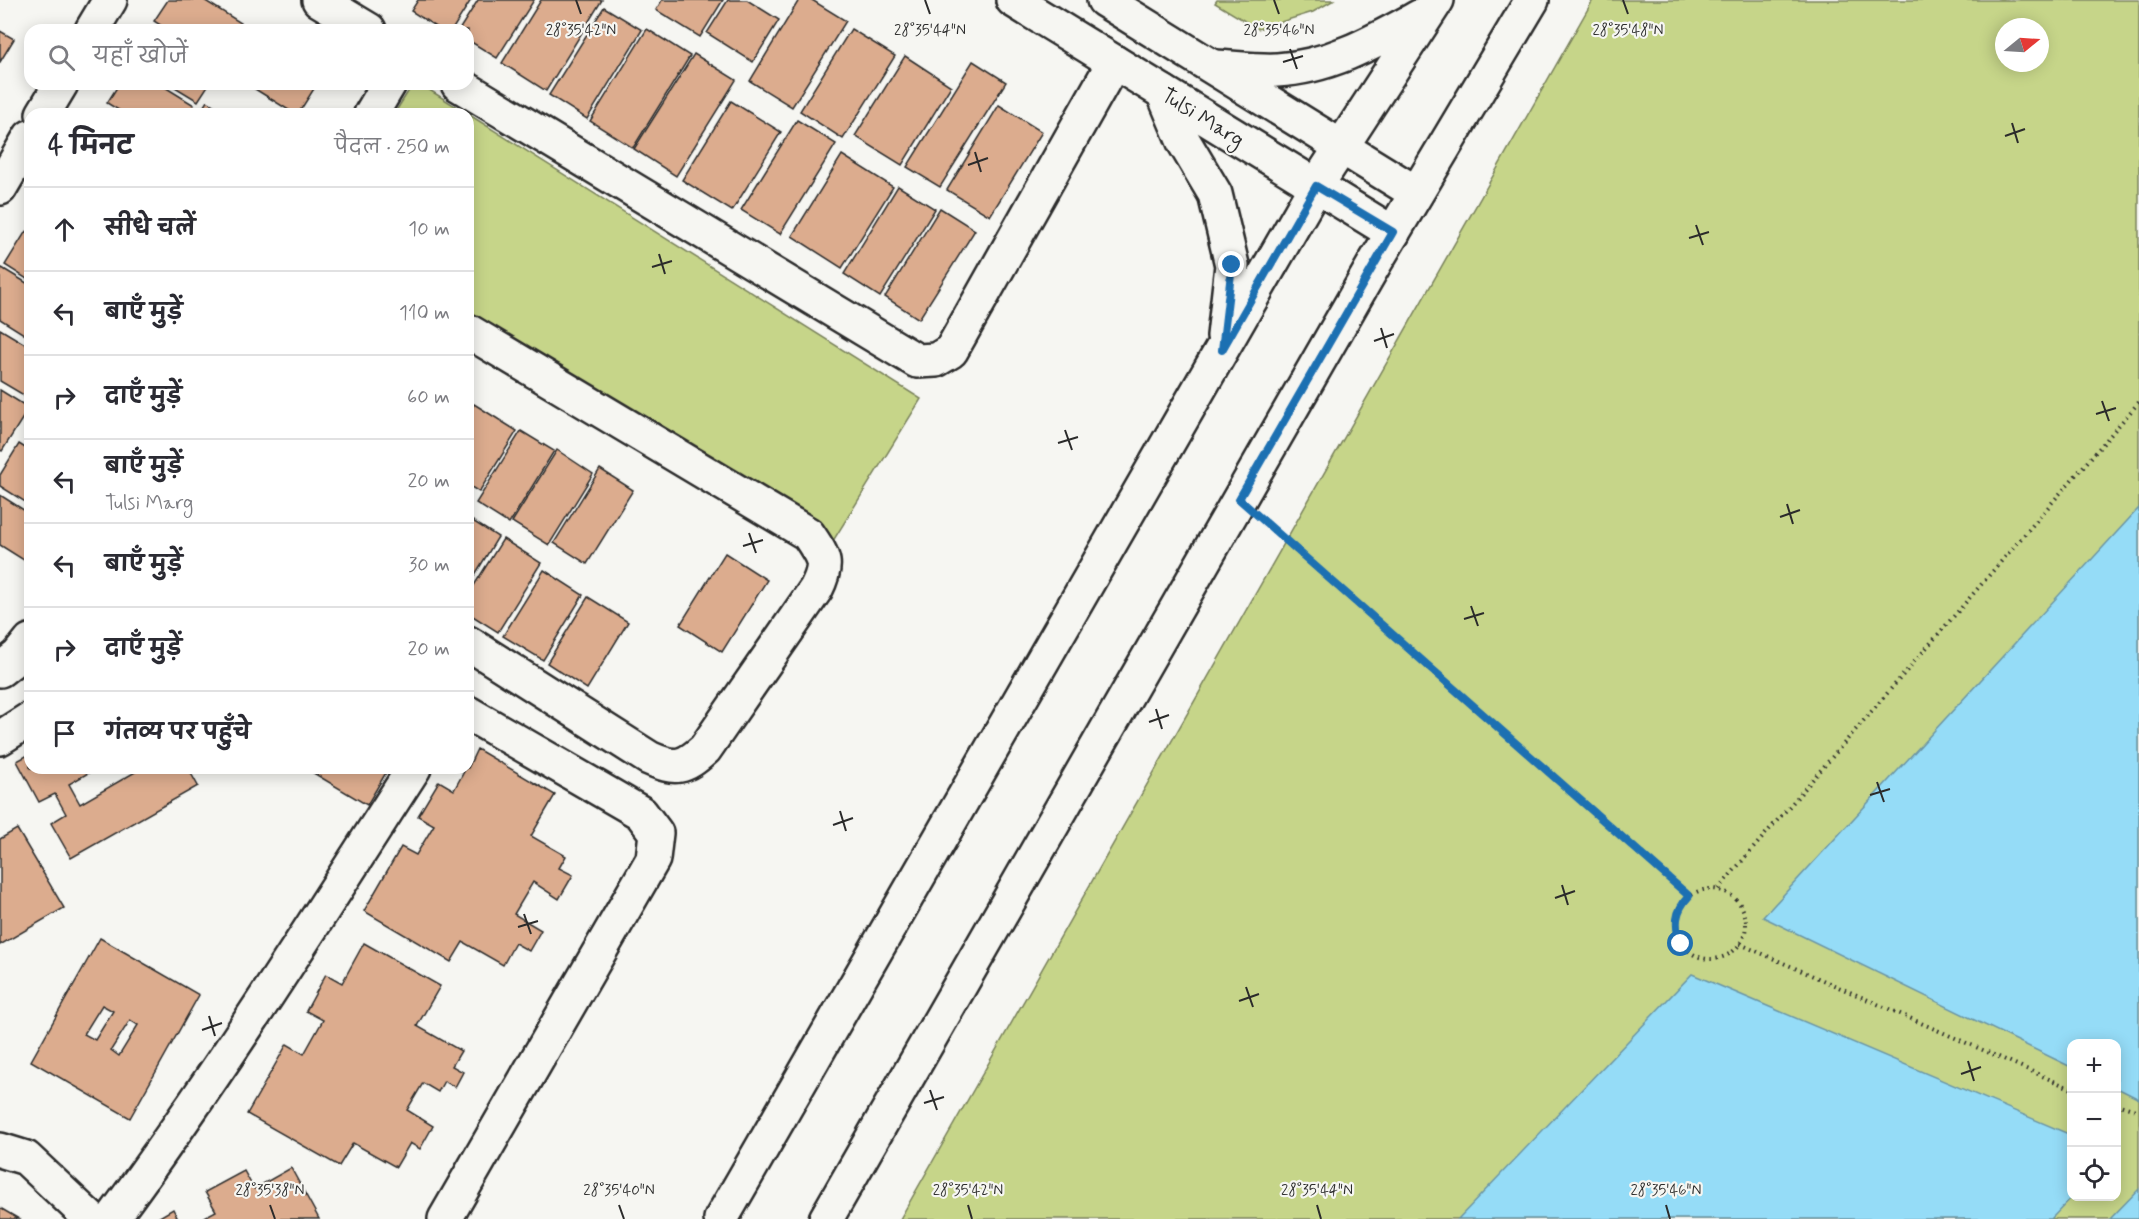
<!DOCTYPE html>
<html lang="hi">
<head>
<meta charset="utf-8">
<style>
  body { margin:0; font-family:Mynerve,"Playpen Sans Deva",sans-serif; background:#f2f2f3; color:#2b2b33 }
  .controls { position:absolute; right:18px; bottom:18px; display:grid; overflow:hidden; border-radius:12px; box-shadow:0 3px 15px #0003 }
  .controls button { width:54px; height:54px; display:grid; place-items:center; padding:0; border:0; border-bottom:2px solid #e1e1e2; background:#fff; color:#2b2b33; font:30px sans-serif }
  .compass { position:absolute; left:1995px; top:18px; width:54px; height:54px; border-radius:50%; background:#fff; box-shadow:0 3px 15px #0003; rotate:72deg }
  .stop { position:absolute; width:18px; height:18px; margin:-14px; border:4px solid #1f6fb2; border-radius:50%; background:#fff }
  .stop.end { background:#1f6fb2; border-color:#fff; box-shadow:0 2px 6px #0008 }
  .list { margin:0; padding:0; list-style:none }
  h2 { display:flex; justify-content:space-between; align-items:center; height:78px; margin:0; padding:0 24px; font-size:26px }
  h2 small { font-size:20px; font-weight:400; color:#7c7c81 }
  .list li { display:grid; grid-template-columns:39px 1fr auto; gap:18px; align-items:center; box-sizing:border-box; height:84px; padding:0 24px; border-top:2px solid #e1e1e2 }
  .list b { display:block; font-size:22px; white-space:nowrap }
  .list p { margin:0; font-size:20px; white-space:nowrap; color:#7c7c81 }
  .list em { font-size:20px; font-style:normal; color:#7c7c81 }
  .icon { flex:none; width:33px; height:33px; fill:none; stroke:currentColor; stroke-width:2; stroke-linecap:round; stroke-linejoin:round }
  .map { position:relative; flex:none; width:2139px; height:1219px; overflow:hidden }
  .search { position:absolute; background:#fff; box-shadow:0 3px 15px #0003; left:24px; top:24px; width:450px; height:66px; display:flex; align-items:center; gap:15px; box-sizing:border-box; padding:0 21px; border-radius:18px; color:#7c7c81; font-size:22px }
  .panel { position:absolute; background:#fff; box-shadow:0 3px 15px #0003; left:24px; top:108px; width:450px; height:666px; border-radius:18px }
  .map>svg:first-child { display:block }
  .green { fill:#c6d589; stroke:#78805a; stroke-width:1.5; fill-rule:evenodd }
  .water { fill:#95dcf7; stroke:#6b95a5; stroke-width:1.5 }
  .building { fill:#dcac8e; stroke:#2b2b2b; stroke-width:1.5; fill-rule:evenodd }
  .lines { fill:none; stroke-linecap:round; stroke-linejoin:round }
  .minor-casing { stroke:#2b2b2b; stroke-width:38 }
  .path { stroke:#2b2b2b; stroke-width:4; stroke-dasharray:1.5 4.5; stroke-linecap:butt }
  .minor { stroke:#f6f6f2; stroke-width:33 }
  .route { stroke:#1f6fb2; stroke-width:8 }
  .ticks { fill:none; stroke:#2b2b2b; stroke-width:2 }
  .labels { text-anchor:middle; stroke-width:4.5; stroke-linejoin:round; paint-order:stroke }
  .street-label { font-size:21px; fill:#2b2b2b; stroke:#f6f6f2 }
  .ticks-label { font-size:15px; text-anchor:middle; fill:#2b2b2b; stroke:#f6f6f2; stroke-width:4.5; stroke-linejoin:round; paint-order:stroke }
</style>
</head>
<body>
<div class="map">
<svg width="2139" height="1219" viewBox="0 0 2139 1219">
  <rect width="100%" height="100%" fill="#f6f6f2"/>
  <filter id="ink" filterUnits="userSpaceOnUse"><feTurbulence type="fractalNoise" baseFrequency=".0167" numOctaves="2"/><feDisplacementMap in="SourceGraphic" scale="12" xChannelSelector="R" yChannelSelector="G"/><feConvolveMatrix kernelMatrix="1 2 1 2 8 2 1 2 1" color-interpolation-filters="sRGB"/></filter>
  <g filter="url(#ink)">
    <!-- green -->
    <g class="green">
      <polygon points="1217,0 1334,0 1313,12 1258,29 1215,3"/>
      <path d="M1593,0H2139V1219H900ZM2004,27H2040V63H2004ZM2072,1044H2116V1196H2072Z"/>
      <polygon points="413,84 420,84 468,114 394,114"/>
      <polygon points="468,114 921,399 828,549 468,323"/>
    </g>
    <!-- water -->
    <g class="water">
      <polygon points="2139,508 2139,1099 2117,1088 2116,1044 2072,1044 2071,1067 1763,917"/>
      <polygon points="1692,974 2071,1135 2072,1197 2051,1219 1458,1219"/>
      <polygon points="2139,1189 2139,1219 2110,1219"/>
    </g>
    <!-- building -->
    <g class="building">
      <polygon points="168,0 204,0 249,28 248,30 168,30 154,21"/>
      <polygon points="418,0 471,0 452,30 441,30 411,11"/>
      <polygon points="478,0 534,0 497,58 468,40 468,30 459,30"/>
      <polygon points="541,0 602,0 546,91 502,63"/>
      <polygon points="662,0 723,0 700,37 656,10"/>
      <polygon points="728,0 747,0 779,20 753,62 707,33"/>
      <polygon points="799,0 812,0 846,21 792,107 750,81"/>
      <polygon points="604,7 642,30 587,119 549,95"/>
      <polygon points="647,29 690,56 633,148 590,121"/>
      <polygon points="851,29 895,56 843,139 800,111"/>
      <polygon points="0,31 14,39 0,62"/>
      <polygon points="694,54 736,80 676,176 634,149"/>
      <polygon points="905,56 951,86 902,165 855,136"/>
      <polygon points="973,61 1006,82 940,187 907,167"/>
      <polygon points="119,84 160,84 194,105 188,114 125,114 107,103"/>
      <polygon points="170,84 209,84 198,101"/>
      <polygon points="247,84 317,84 298,114 295,114"/>
      <polygon points="207,101 227,114 199,114"/>
      <polygon points="731,101 781,132 732,211 682,180"/>
      <polygon points="999,105 1042,132 990,216 947,190"/>
      <polygon points="797,120 836,144 780,234 741,210"/>
      <polygon points="842,155 893,187 842,268 792,236"/>
      <polygon points="898,186 935,209 880,297 844,274"/>
      <polygon points="940,208 975,230 919,319 885,297"/>
      <polygon points="26,231 30,234 30,281 5,265"/>
      <polygon points="2,268 30,285 30,338 0,319 0,271"/>
      <polygon points="0,329 30,347 30,392 27,397 0,381"/>
      <polygon points="0,390 29,408 2,451 0,450"/>
      <polygon points="474,404 517,431 479,492 468,485 468,414"/>
      <polygon points="521,431 554,451 509,524 476,503"/>
      <polygon points="19,444 30,451 30,505 0,486 0,475"/>
      <polygon points="557,450 593,474 549,545 512,522"/>
      <polygon points="600,469 633,490 587,564 554,543"/>
      <polygon points="0,495 30,514 30,564 0,545"/>
      <polygon points="468,518 498,537 468,586"/>
      <polygon points="503,539 541,563 498,632 468,613 468,595"/>
      <polygon points="725,553 767,580 722,652 680,625"/>
      <polygon points="544,570 583,595 543,660 503,636"/>
      <polygon points="588,597 628,622 587,689 547,663"/>
      <polygon points="477,749 555,795 531,836 566,856 559,868 573,875 559,899 533,882 514,914 541,930 529,951 515,943 503,965 463,942 451,962 364,911 401,847 416,855 434,825 418,816 439,781 454,790 466,768 468,768"/>
      <polygon points="30,754 30,768 97,768 69,784 80,804 142,768 188,768 198,786 71,858 51,823 66,814 55,794 39,802 17,761"/>
      <polygon points="305,768 383,768 387,771 367,805"/>
      <polygon points="17,829 64,908 0,945 0,839"/>
      <path d="M100,938L199,995L130,1118L31,1061ZM102,1005L113,1011L95,1040L84,1034ZM130,1020L138,1025L119,1056L111,1050Z"/>
      <polygon points="364,943 440,986 417,1026 461,1051 452,1066 463,1072 455,1087 444,1081 438,1092 423,1083 407,1110 433,1126 420,1149 410,1143 396,1167 353,1143 339,1166 247,1114 287,1044 304,1054 323,1020 306,1011 326,974 342,983"/>
      <polygon points="291,1168 319,1219 201,1219 216,1211 205,1192 244,1171 254,1189"/>
      <polygon points="0,1208 19,1219 0,1219"/>
      <polygon points="173,1209 178,1219 156,1219"/>
    </g>
    <g class="lines">
      <defs>
        <g id="minor">
          <polyline points="319,0 369,30"/>
          <polyline points="1013,0 1393,233"/>
          <polyline points="1104,0 1416,193"/>
          <polyline points="92,30 110,0"/>
          <path d="M1216,67C1236,68 1257,71 1277,70C1333,67 1380,38 1428,12"/>
          <polyline points="458,84 917,361 936,360 951,351 1114,62"/>
          <polyline points="1163,92 1184,142 1215,194 1232,265 1224,336"/>
          <polyline points="43,114 61,84"/>
          <polyline points="371,114 389,84"/>
          <polyline points="0,188 30,137"/>
          <path d="M468,331L808,534C824,558 829,563 816,589L705,749C684,768 676,770 649,758L468,643"/>
          <polyline points="0,670 18,656 30,641"/>
          <polyline points="0,738 30,719"/>
          <polyline points="0,1150 26,1158 91,1219"/>
          <path d="M112,1219C220,1073 316,920 414,768"/>
          <polyline points="445,1219 653,859 656,833 641,813 468,713"/>
          <polyline points="721,1219 1316,186 1437,0"/>
          <polyline points="826,1219 1376,261 1532,0"/>
        </g>
      </defs>
      <!-- minor casing -->
      <use href="#minor" class="minor-casing"/>
      <!-- path -->
      <g class="path">
        <polyline points="1264,522 1689,896"/>
        <circle cx="1711" cy="924" r="35"/>
        <polyline points="1718,889 2139,402"/>
        <polyline points="1740,944 2072,1089"/>
        <polyline points="2116,1104 2139,1111"/>
      </g>
      <!-- minor -->
      <use href="#minor" class="minor"/>
    </g>
  </g>
  <g class="lines" filter="url(#ink)">
    <!-- route -->
    <path class="route" d="M1232,265L1222,350L1316,186L1393,232L1239,499L1689,896C1675,911 1674,925 1681,944"/>
  </g>
  <!-- ticks -->
  <path class="ticks" d="M576,0L581,14M925,0L930,14M1274,0L1279,14M1623,0L1628,14M1290,49L1297,69M1283,62L1303,56M2012,123L2018,143M2005,136L2025,129M975,152L981,172M968,165L988,158M1696,225L1703,245M1689,238L1709,232M659,254L665,274M652,267L672,261M1381,328L1387,348M1374,341L1394,334M2102,401L2109,421M2096,414L2116,408M1065,430L1072,450M1058,443L1078,437M1787,504L1793,524M1780,517L1800,510M749,533L756,553M743,546L763,540M1471,606L1478,626M1464,619L1484,613M1156,709L1162,729M1149,722L1169,715M1877,782L1884,802M1870,795L1890,789M840,811L846,831M833,825L853,818M1562,885L1568,905M1555,898L1575,891M524,914L531,934M518,927L538,921M1246,987L1253,1007M1239,1001L1259,994M209,1016L215,1036M202,1030L222,1023M1968,1061L1974,1081M1961,1074L1981,1067M930,1090L937,1110M924,1103L944,1097M270,1205L275,1219M619,1205L624,1219M968,1205L972,1219M1317,1205L1321,1219M1666,1205L1670,1219"/>
  <g class="labels">
    <!-- street labels -->
    <g class="street-label">
      <text transform="translate(1203 117) rotate(32)" y="7">Tulsi Marg</text>
    </g>
  </g>
  <g class="ticks-label">
    <text x="581" y="35">28°35'42"N</text>
    <text x="930" y="35">28°35'44"N</text>
    <text x="1279" y="35">28°35'46"N</text>
    <text x="1628" y="35">28°35'48"N</text>
    <text x="968" y="1195">28°35'42"N</text>
    <text x="270" y="1195">28°35'38"N</text>
    <text x="619" y="1195">28°35'40"N</text>
    <text x="1317" y="1195">28°35'44"N</text>
    <text x="1666" y="1195">28°35'46"N</text>
  </g>
</svg>
<div class="controls">
<button>+</button>
<button>−</button>
<button><svg class="icon" aria-label="locate" viewBox="0 0 24 24"><circle cx="12" cy="12" r="6"/><path d="M12 2v4M12 18v4M2 12h4M18 12h4"/></svg></button>
</div>
<svg class="compass" viewBox="-18 -18 36 36"><path d="M0-13l5 13h-10z" fill="#e53935"/><path d="M0 13l5-13h-10z" fill="#7c7c81"/></svg>
<div class="stop" style="left:1681px;top:944px"></div>
<div class="stop end" style="left:1232px;top:265px"></div>
<div class="search"><svg class="icon" aria-label="search" viewBox="0 0 24 24"><circle cx="10" cy="10" r="6"/><path d="M15 15l6 6"/></svg>यहाँ खोजें</div>
<section class="panel">
<h2>4 मिनट<small>पैदल · 250 m</small></h2>
<ul class="list">
<li><svg class="icon" aria-label="ahead" viewBox="0 0 24 24"><path d="M12 20V5M6 11l6-6 6 6"/></svg><div><b>सीधे चलें</b></div><em>10 m</em></li>
<li><svg class="icon" aria-label="left" viewBox="0 0 24 24"><path d="M17 20v-9H6M10 6l-5 5 5 5"/></svg><div><b>बाएँ मुड़ें</b></div><em>110 m</em></li>
<li><svg class="icon" aria-label="right" viewBox="0 0 24 24"><path d="M7 20v-9h11M14 6l5 5-5 5"/></svg><div><b>दाएँ मुड़ें</b></div><em>60 m</em></li>
<li><svg class="icon" aria-label="left" viewBox="0 0 24 24"><path d="M17 20v-9H6M10 6l-5 5 5 5"/></svg><div><b>बाएँ मुड़ें</b><p>Tulsi Marg</p></div><em>20 m</em></li>
<li><svg class="icon" aria-label="left" viewBox="0 0 24 24"><path d="M17 20v-9H6M10 6l-5 5 5 5"/></svg><div><b>बाएँ मुड़ें</b></div><em>30 m</em></li>
<li><svg class="icon" aria-label="right" viewBox="0 0 24 24"><path d="M7 20v-9h11M14 6l5 5-5 5"/></svg><div><b>दाएँ मुड़ें</b></div><em>20 m</em></li>
<li><svg class="icon" aria-label="arrive" viewBox="0 0 24 24"><path d="M6 21V4h12l-3 4 3 4H6"/></svg><div><b>गंतव्य पर पहुँचे</b></div></li>
</ul>
</section>
</div>
</body>
</html>
